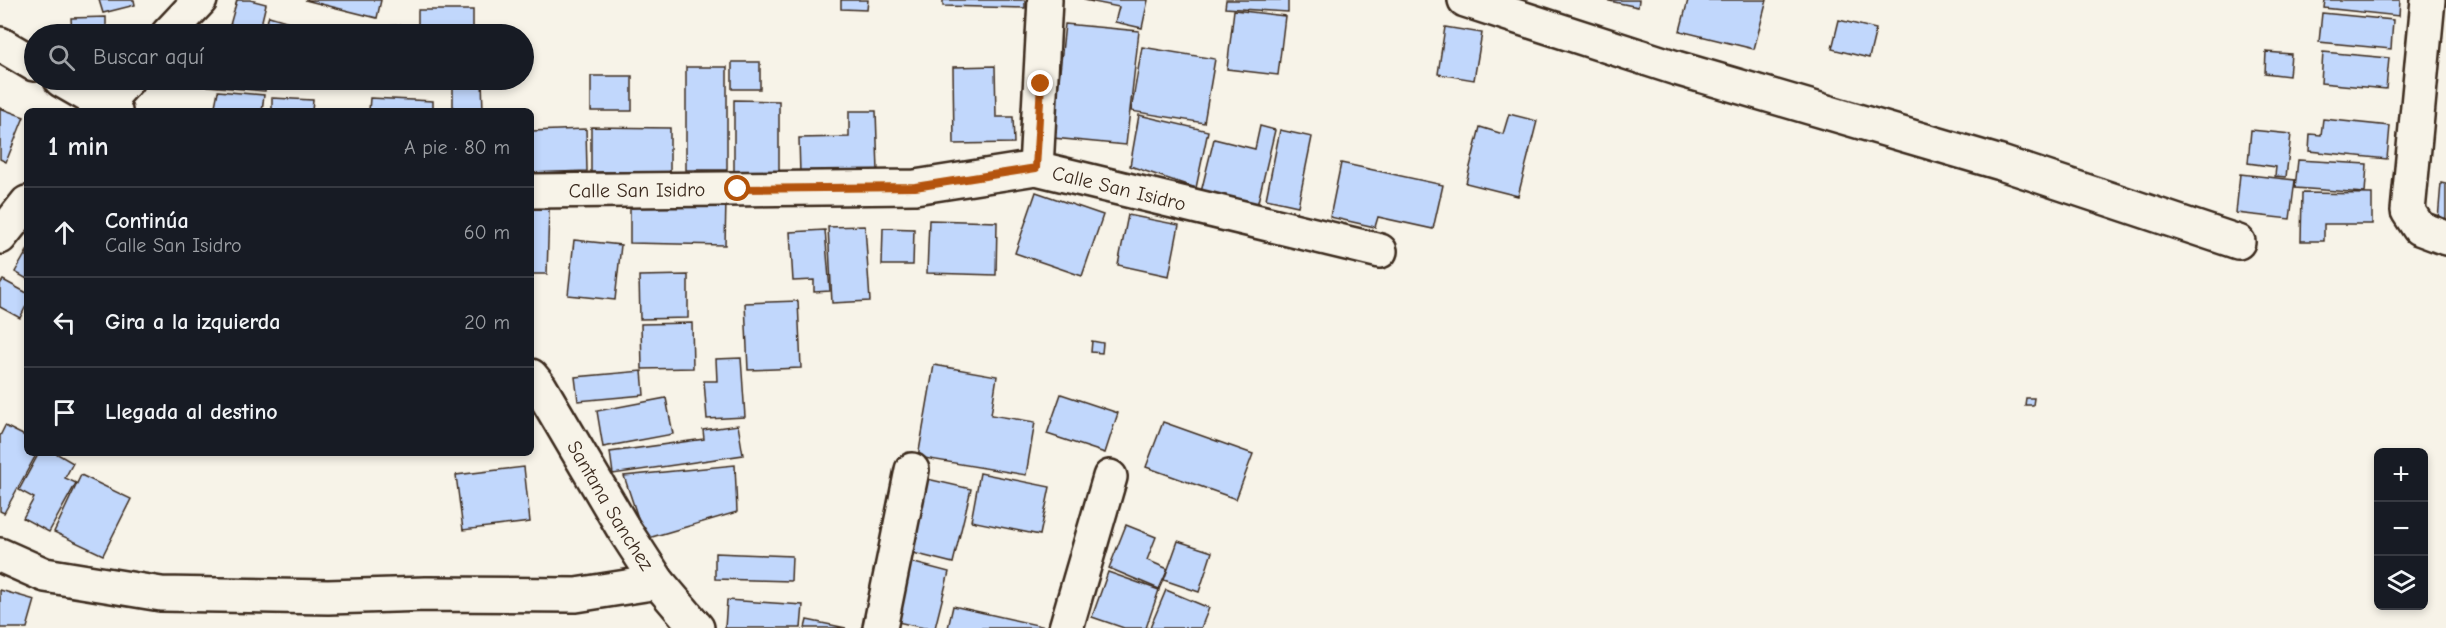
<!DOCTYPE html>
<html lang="es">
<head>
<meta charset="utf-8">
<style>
  body { margin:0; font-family:"Comic Neue",sans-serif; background:#20242c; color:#f1f3f6 }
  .controls { position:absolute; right:18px; bottom:18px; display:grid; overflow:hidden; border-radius:9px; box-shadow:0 3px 9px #0003 }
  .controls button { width:54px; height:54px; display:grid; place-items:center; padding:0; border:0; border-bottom:2px solid #363941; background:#171b24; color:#f1f3f6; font:30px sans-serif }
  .stop { position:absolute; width:18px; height:18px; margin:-14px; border:4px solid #b45309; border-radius:50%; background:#fff }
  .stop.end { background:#b45309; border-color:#fff; box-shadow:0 2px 6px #0008 }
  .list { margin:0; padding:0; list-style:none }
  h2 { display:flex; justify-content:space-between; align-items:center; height:78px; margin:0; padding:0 24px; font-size:26px }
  h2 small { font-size:20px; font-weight:400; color:#9ea1a6 }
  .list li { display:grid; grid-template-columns:39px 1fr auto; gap:18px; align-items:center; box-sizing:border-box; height:90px; padding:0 24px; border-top:2px solid #363941 }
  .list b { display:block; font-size:22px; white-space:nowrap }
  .list p { margin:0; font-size:20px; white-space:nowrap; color:#9ea1a6 }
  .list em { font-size:20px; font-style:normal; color:#9ea1a6 }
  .icon { flex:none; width:33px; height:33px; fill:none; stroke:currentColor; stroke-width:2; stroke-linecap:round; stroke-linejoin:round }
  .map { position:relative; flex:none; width:2446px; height:628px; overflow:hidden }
  .search { position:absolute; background:#171b24; box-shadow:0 3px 9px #0003; left:24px; top:24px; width:510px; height:66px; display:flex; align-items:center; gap:15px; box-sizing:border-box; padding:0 21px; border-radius:33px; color:#9ea1a6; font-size:22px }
  .panel { position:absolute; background:#171b24; box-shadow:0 3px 9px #0003; left:24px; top:108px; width:510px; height:348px; border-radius:9px }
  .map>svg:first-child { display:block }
  .building { fill:#c1d7fc; stroke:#3b2a1e; stroke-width:1.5 }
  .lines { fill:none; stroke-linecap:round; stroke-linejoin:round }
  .minor-casing { stroke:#3b2a1e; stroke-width:38 }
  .tertiary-casing { stroke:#3b2a1e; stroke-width:38 }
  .minor { stroke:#f7f3e8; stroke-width:33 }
  .tertiary { stroke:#f7f3e8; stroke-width:33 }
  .route { stroke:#b45309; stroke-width:8 }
  .labels { text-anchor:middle; stroke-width:6; stroke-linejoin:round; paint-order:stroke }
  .street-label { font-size:20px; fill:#3b2a1e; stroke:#f7f3e8 }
</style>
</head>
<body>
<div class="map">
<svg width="2446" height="628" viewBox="0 0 2446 628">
  <rect width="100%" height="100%" fill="#f7f3e8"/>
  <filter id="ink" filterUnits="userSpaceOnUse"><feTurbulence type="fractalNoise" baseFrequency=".0167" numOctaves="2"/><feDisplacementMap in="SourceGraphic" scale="12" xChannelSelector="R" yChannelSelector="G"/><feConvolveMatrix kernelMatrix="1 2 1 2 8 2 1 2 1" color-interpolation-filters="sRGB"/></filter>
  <g filter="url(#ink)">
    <!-- building -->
    <g class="building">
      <polygon points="99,0 134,0 135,5 103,13"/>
      <polygon points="237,0 250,0 266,4 259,33 230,25"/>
      <polygon points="305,0 381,0 377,18"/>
      <polygon points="841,0 868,0 867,10 841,9"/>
      <polygon points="943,0 1025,0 1025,8 943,6"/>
      <polygon points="1084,0 1148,0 1142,28 1115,22 1119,7"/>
      <polygon points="1226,0 1288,0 1288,12 1225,8"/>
      <polygon points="1605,0 1639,0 1638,7"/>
      <polygon points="1688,0 1767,0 1754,49 1680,31"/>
      <polygon points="2325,0 2400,0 2399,16 2324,8"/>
      <polygon points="418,10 473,10 473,34 380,34 380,26 418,25"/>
      <polygon points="1234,10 1285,16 1278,75 1227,69"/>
      <polygon points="2322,13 2393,20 2391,49 2319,42"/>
      <polygon points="269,16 296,24 293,34 263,34"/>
      <polygon points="106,17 106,34 72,34 71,18"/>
      <polygon points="1839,20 1876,29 1869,58 1832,49"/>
      <polygon points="1065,24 1139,31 1126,145 1053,138"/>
      <polygon points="1445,27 1482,33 1474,80 1438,74"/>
      <polygon points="1142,47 1215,59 1204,123 1131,111"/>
      <polygon points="2266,52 2291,54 2289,76 2265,73"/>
      <polygon points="2323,52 2389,58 2386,89 2321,83"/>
      <rect x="732" y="62" width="28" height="27"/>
      <polygon points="995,66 996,117 1013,117 1014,143 954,144 953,67"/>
      <rect x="686" y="67" width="41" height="103"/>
      <rect x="591" y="76" width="41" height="35"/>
      <polygon points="208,80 266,80 265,91 208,86"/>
      <polygon points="453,80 482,80 483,111 453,111"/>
      <polygon points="218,91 264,95 262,111 214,111"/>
      <polygon points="272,98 313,100 312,111 272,111"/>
      <polygon points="370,98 433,101 433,111 369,111"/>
      <polygon points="734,100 779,101 779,175 734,175"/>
      <polygon points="0,108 24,117 6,162 0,159"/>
      <polygon points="849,111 876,111 878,172 800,174 799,138 849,137"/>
      <polygon points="1509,114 1537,121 1518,196 1466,183 1480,127 1503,134"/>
      <polygon points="1139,115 1208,131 1196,188 1130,166"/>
      <polygon points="2323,119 2390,126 2387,159 2309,151 2310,134 2321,135"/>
      <polygon points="1260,126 1275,130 1257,206 1201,192 1214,139 1255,149"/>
      <polygon points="591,127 670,128 670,172 591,172"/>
      <polygon points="586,129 587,171 531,173 531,131"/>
      <polygon points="1280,130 1312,137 1298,206 1266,199"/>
      <polygon points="2251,130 2291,134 2286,177 2275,176 2276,167 2248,163"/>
      <polygon points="2298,160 2367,164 2365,193 2295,188"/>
      <polygon points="1341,163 1443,185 1433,229 1378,217 1375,227 1330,217"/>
      <polygon points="2240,174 2295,180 2290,219 2236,213"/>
      <polygon points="2441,183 2446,184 2446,223 2438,220"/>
      <polygon points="1036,192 1103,215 1082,276 1015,253"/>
      <polygon points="2302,193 2372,194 2372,224 2324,224 2324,241 2301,241"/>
      <polygon points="630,198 726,200 725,245 630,243"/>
      <polygon points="531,209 549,209 547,274 531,274"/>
      <polygon points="1128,215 1179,225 1169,276 1118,265"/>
      <polygon points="929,220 997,222 996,275 927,273"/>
      <polygon points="865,226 870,301 832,303 828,227"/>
      <polygon points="883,228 914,229 913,265 882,265"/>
      <polygon points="825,230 830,291 814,292 814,280 793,281 790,232"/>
      <polygon points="574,240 621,245 615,300 568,295"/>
      <polygon points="27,251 27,279 15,272"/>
      <polygon points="688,275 688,318 640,319 639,276"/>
      <polygon points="3,280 27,293 27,304 20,318 0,307 0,284"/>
      <polygon points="798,301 801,368 748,370 745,303"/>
      <polygon points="692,323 693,368 642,369 641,324"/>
      <polygon points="1092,341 1103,343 1102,353 1091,352"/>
      <polygon points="741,358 745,417 707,419 704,381 717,381 716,359"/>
      <polygon points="934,365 997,376 991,415 1035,422 1026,475 918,457"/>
      <polygon points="642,371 644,395 578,401 575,377"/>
      <polygon points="1061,394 1118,413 1105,453 1047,434"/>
      <polygon points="666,398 673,434 603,447 597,411"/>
      <polygon points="2026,398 2034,398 2033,405 2025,405"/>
      <polygon points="1163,422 1253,454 1236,499 1146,467"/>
      <polygon points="738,425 743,455 613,474 610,452 704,439 703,430"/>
      <polygon points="5,426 27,437 27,453 37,453 4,513 0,511 0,436"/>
      <polygon points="39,453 56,453 73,463 65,478 76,483 49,532 23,518 34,498 19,490"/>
      <polygon points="735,465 737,512 645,539 624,476"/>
      <polygon points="524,467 530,522 463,530 456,475"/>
      <polygon points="980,473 1050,487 1040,535 971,521"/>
      <polygon points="81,475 131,499 103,555 54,532"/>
      <polygon points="923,478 971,489 953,563 905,551"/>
      <polygon points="1126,525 1156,537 1147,560 1168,569 1159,589 1109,568"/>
      <polygon points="1178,541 1212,552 1199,592 1164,580"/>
      <polygon points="715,553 792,556 791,581 715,579"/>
      <polygon points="903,560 949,572 935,628 924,628 889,620"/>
      <polygon points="1108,572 1159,590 1146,628 1124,628 1092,617"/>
      <polygon points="0,590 35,600 27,628 0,628"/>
      <polygon points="1166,590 1209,608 1201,628 1150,628"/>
      <polygon points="727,600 803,605 801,628 725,628"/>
      <polygon points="953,606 1046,627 1046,628 948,628"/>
      <polygon points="807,620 846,628 805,628"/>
    </g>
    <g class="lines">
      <defs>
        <g id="minor">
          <polyline points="1465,0 1676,68 2001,163 2238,242"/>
          <polyline points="2428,0 2408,211 2419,228 2446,238"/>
          <polyline points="0,44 34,64"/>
          <polyline points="61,80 115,111"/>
          <polyline points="1036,168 1045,0"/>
          <path id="s1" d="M531,191L915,187L1036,168L1380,251"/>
          <path id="s2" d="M531,376L540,387L623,528L658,582L697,628"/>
          <polyline points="0,555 45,575 161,594 328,597 426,594 576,595 658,582"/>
          <polyline points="880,628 912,470"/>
          <polyline points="1066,628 1110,477"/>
        </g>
        <g id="tertiary">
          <polyline points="168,34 200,0"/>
          <polyline points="99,111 127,80"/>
          <polyline points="0,237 27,203"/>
        </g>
      </defs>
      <!-- minor casing -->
      <use href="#minor" class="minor-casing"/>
      <!-- tertiary casing -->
      <use href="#tertiary" class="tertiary-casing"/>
      <!-- minor -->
      <use href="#minor" class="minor"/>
      <!-- tertiary -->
      <use href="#tertiary" class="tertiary"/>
    </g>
  </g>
  <g class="lines" filter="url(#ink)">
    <!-- route -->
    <polyline class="route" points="738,189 915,187 1036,168 1041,84"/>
  </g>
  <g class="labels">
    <!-- street labels -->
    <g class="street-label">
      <text dy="7" stroke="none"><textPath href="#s1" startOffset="592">Calle San Isidro</textPath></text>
      <text dy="7" stroke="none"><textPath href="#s1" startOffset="106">Calle San Isidro</textPath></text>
      <text dy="7" stroke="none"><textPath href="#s2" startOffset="152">Santana Sanchez</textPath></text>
    </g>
  </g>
</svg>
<div class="controls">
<button>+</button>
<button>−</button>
<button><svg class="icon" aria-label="layers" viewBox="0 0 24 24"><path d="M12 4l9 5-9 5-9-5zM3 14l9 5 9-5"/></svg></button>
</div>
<div class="stop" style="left:738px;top:189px"></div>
<div class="stop end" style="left:1041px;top:84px"></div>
<div class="search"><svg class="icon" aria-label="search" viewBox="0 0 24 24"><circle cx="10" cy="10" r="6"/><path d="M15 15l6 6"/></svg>Buscar aquí</div>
<section class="panel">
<h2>1 min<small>A pie · 80 m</small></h2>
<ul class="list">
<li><svg class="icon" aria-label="ahead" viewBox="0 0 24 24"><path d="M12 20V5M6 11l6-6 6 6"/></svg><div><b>Continúa</b><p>Calle San Isidro</p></div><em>60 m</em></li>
<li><svg class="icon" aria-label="left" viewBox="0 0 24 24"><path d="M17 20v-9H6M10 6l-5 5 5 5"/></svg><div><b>Gira a la izquierda</b></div><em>20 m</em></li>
<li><svg class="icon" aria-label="arrive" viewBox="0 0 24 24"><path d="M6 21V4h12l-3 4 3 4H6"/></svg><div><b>Llegada al destino</b></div></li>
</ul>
</section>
</div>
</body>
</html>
